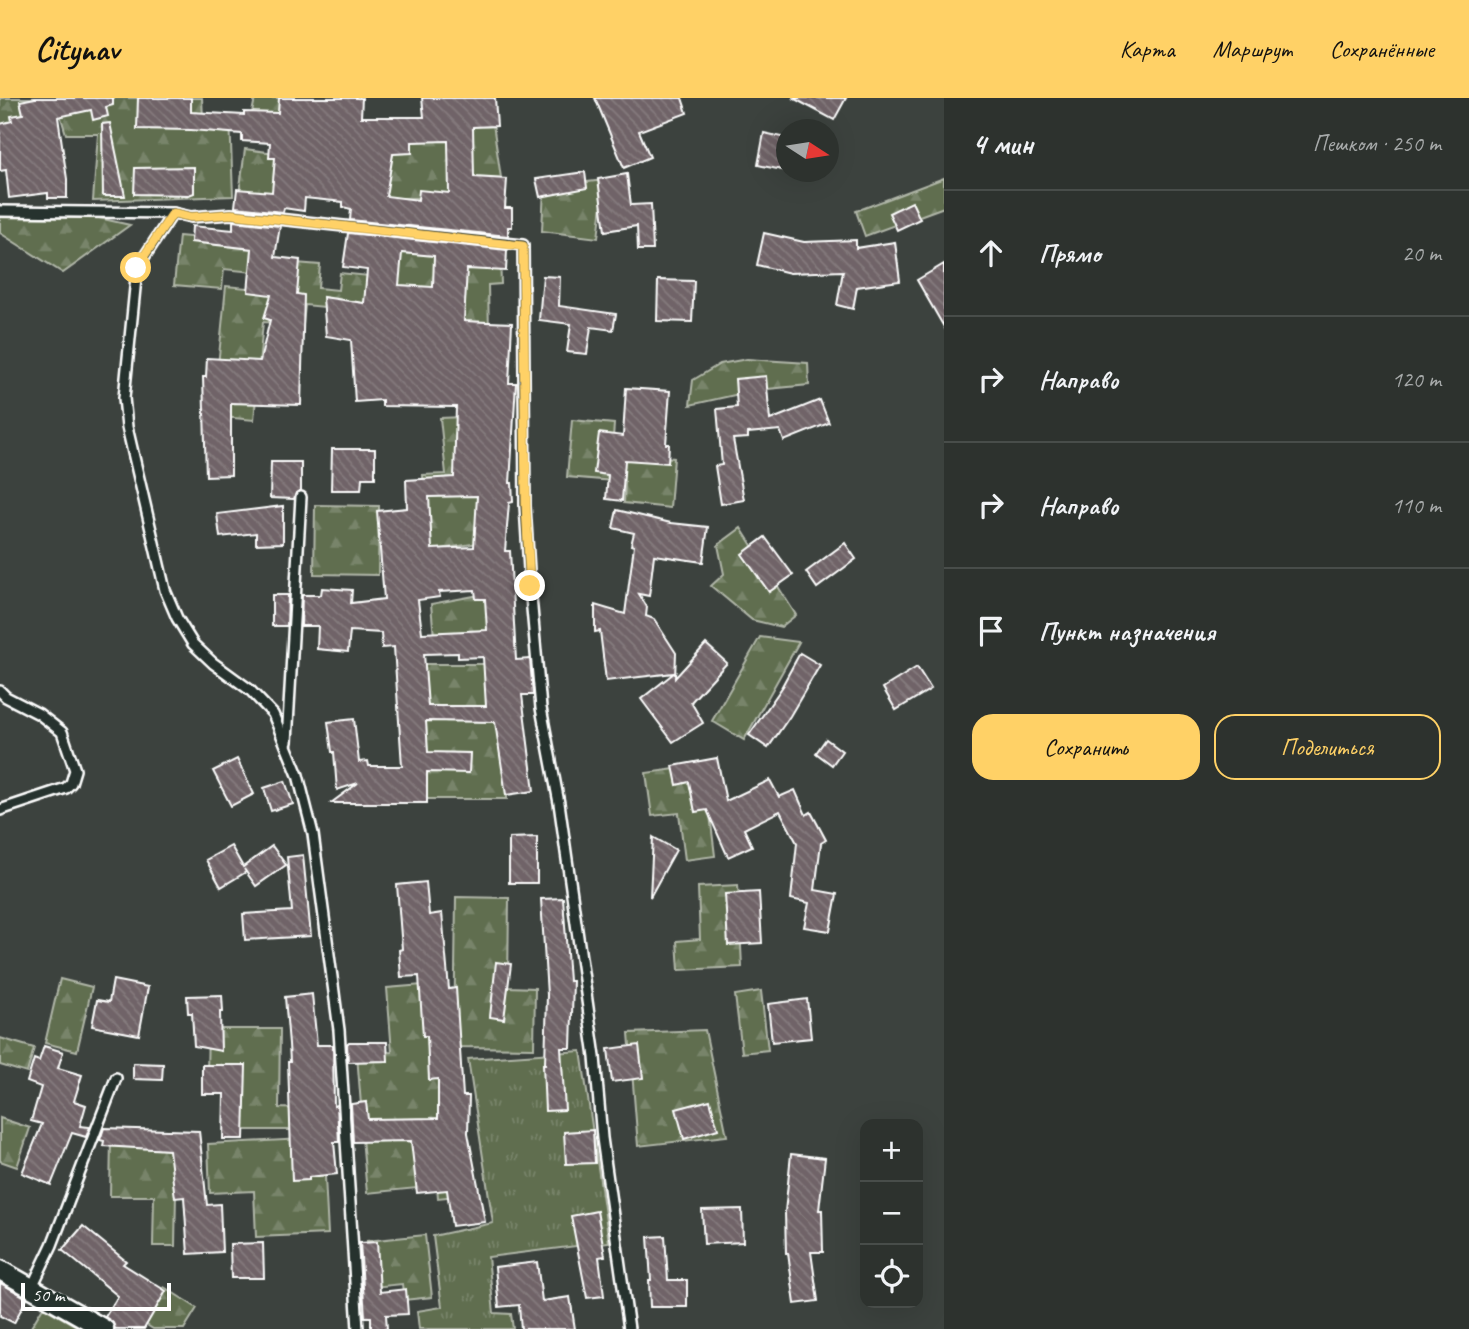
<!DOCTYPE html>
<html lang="ru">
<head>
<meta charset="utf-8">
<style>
  body { margin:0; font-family:Caveat,sans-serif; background:#393e3a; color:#f1f3f6 }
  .controls { position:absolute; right:21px; bottom:21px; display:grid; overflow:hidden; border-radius:14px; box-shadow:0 7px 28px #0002 }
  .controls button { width:63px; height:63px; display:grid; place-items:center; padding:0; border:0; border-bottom:2px solid #484d4a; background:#2d322e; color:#f1f3f6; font:35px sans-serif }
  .compass { position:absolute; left:776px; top:21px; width:63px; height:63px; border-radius:50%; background:#2d322e; box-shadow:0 7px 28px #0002; rotate:102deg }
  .scale { position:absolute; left:21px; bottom:18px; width:150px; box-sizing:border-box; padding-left:7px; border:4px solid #fff; border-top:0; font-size:19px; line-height:24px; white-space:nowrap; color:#fff; -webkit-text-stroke:5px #26332d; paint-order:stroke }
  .stop { position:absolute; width:21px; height:21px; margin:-16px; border:5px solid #ffd166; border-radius:50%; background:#fff }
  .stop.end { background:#ffd166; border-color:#fff; box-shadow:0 2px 7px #0008 }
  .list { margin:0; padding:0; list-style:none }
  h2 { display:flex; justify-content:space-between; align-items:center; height:91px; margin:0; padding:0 28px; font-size:30px }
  h2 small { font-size:23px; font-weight:400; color:#a7aaaa }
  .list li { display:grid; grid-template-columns:46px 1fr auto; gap:21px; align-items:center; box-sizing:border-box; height:126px; padding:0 28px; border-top:2px solid #484d4a }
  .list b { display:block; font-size:26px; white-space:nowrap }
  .list em { font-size:23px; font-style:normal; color:#a7aaaa }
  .actions { display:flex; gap:14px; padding:21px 28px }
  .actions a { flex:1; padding:16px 0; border:2px solid #ffd166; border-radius:21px; text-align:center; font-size:24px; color:#ffd166 }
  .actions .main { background:#ffd166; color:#111 }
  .icon { flex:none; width:38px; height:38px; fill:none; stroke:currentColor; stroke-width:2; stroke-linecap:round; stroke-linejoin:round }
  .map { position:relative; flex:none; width:944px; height:1231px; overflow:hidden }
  header { display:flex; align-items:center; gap:42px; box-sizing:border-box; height:98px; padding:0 35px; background:#ffd166; color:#111 }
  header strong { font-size:33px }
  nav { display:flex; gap:38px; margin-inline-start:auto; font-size:24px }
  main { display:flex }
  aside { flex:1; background:#2d322e }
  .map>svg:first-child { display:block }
  .grass { fill:url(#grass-tufts); stroke:#b0b6a8; stroke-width:2 }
  .forest { fill:url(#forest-firs); stroke:#b0b6a8; stroke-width:2 }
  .building { fill:url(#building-back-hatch); stroke:#fff; stroke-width:2; fill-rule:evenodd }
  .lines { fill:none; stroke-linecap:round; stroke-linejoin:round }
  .service-casing { stroke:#fff; stroke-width:14 }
  .minor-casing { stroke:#fff; stroke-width:23 }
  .service { stroke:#26332d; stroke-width:9 }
  .minor { stroke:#26332d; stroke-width:18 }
  .route { stroke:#ffd166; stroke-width:9 }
</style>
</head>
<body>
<header>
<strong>Citynav</strong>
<nav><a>Карта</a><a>Маршрут</a><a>Сохранённые</a></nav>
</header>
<main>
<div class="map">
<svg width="944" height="1231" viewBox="0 0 944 1231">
  <defs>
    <pattern id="grass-tufts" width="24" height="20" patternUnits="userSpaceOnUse" patternTransform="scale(1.75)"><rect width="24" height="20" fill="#606e50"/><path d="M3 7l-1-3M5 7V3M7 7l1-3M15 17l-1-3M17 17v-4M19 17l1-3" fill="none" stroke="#78846a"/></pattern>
    <pattern id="forest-firs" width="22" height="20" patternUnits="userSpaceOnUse" patternTransform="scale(1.75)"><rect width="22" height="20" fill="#606e50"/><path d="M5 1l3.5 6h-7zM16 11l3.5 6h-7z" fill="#78846a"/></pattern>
    <pattern id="building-back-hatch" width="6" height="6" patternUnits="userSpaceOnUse" patternTransform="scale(1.75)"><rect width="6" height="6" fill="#706467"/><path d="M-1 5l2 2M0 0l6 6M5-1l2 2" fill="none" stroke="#857b7e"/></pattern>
  </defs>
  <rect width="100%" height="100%" fill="#3c423e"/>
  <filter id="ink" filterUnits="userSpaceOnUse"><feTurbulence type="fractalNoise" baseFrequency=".0143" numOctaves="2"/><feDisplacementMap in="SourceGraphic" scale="14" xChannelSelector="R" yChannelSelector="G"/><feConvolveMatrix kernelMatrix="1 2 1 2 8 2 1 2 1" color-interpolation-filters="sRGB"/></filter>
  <g filter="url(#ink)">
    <!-- grass -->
    <polygon class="grass" points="581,953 609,1144 488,1159 494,1215 511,1216 513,1231 419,1231 417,1213 442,1209 433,1138 493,1125 468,961"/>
    <!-- forest -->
    <g class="forest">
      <polygon points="0,0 202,0 203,20 230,19 233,98 93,103 98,36 66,36 59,13 0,27"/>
      <polygon points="255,0 301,0 293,40 249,30"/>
      <polygon points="492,19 509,134 417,120 417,100 384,100 398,30"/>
      <polygon points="245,51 305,59 300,105 239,97"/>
      <polygon points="944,80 944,109 865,138 856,113"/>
      <polygon points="605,82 598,140 542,133 544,89"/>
      <polygon points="0,119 99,120 130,127 63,175 0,135"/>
      <polygon points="179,138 275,147 273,176 224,171 222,191 174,187"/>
      <polygon points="383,147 439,152 431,231 335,210 305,207 303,227 263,224 254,322 213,318 226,188 281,193 284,164 320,167 318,190 338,192 340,175 379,179"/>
      <polygon points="500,158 501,186 488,187 489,235 456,235 455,159"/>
      <polygon points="747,261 808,265 809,287 757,292 690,307 693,282 720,266"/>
      <polygon points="487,318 491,443 428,453 423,377 446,376 440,320"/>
      <polygon points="572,322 614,326 612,354 674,360 670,410 624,405 625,384 567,379"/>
      <polygon points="315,407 379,408 378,477 314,476"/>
      <polygon points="741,430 796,517 781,529 752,522 711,488 724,476 718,447"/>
      <polygon points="485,496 496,544 435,551 431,506"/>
      <polygon points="760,539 799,544 744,642 712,623"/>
      <polygon points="415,566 508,566 507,701 415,701"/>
      <polygon points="704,667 715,758 685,762 679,715 652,718 646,675"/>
      <polygon points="738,787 742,869 679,872 677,843 700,841 698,789"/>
      <polygon points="456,799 509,800 508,889 535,890 534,950 454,949"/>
      <polygon points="60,881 92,889 77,953 45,945"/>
      <polygon points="435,886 446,1026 363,1032 357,957 392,954 387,890"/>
      <polygon points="761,893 768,952 742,955 735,897"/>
      <polygon points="208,931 280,931 279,1010 303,1011 303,1032 228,1032 228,977 207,977"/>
      <polygon points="705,932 727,1038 638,1048 629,935"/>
      <polygon points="0,940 34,950 27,975 0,967"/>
      <polygon points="0,1020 30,1030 17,1069 0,1063"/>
      <polygon points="458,1030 465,1097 438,1100 437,1088 367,1095 362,1040"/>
      <polygon points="111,1040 177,1041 175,1148 153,1148 154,1098 110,1098"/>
      <polygon points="323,1040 328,1136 256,1139 254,1093 210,1095 208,1046"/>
      <polygon points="425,1137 432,1199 404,1202 402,1186 373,1189 367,1143"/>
      <polygon points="164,1189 197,1210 184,1231 153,1231 142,1224"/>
      <polygon points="43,1209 81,1231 30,1231"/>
    </g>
    <!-- building -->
    <g class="building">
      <polygon points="35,0 113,0 113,7 106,9 108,18 93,22 91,12 58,19 67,81 67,100 48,100 48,95 9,100 6,72 0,73 0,26 12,23 11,18 23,16 20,3"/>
      <path d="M138,0H191V14L244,17V14L278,15L279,0H362L361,19H424L422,0H495L497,28L473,29L474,79L507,81L505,110H512V129H508V138L350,122L351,111L343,109V104L305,100L304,113L284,110L283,114L235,109L237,91L272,94L275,60H269L270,45L242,43V36L191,32L137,31ZM448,43L449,95L419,92L418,102L386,98L393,56L412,55V44Z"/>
      <polygon points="595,0 682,0 687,15 639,33 650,59 624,70"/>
      <polygon points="793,0 846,0 834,22"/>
      <polygon points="110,25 125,98 103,98 102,26"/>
      <polygon points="764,35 787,40 787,73 758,67"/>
      <polygon points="194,69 194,95 189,97 134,96 135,70"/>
      <polygon points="585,74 587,90 540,99 536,81"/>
      <polygon points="627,76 631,107 651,106 653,152 638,152 637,128 605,133 598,81"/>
      <polygon points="912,104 920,121 897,132 889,115"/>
      <polygon points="233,123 280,128 275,159 300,162 297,196 304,197 301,307 231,305 231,377 206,378 203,279 206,279 207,260 260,263 270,222 264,220 271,197 248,194 252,151 191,144 192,128 233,132"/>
      <path d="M348,135L507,152L506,173L467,171L464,223L512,225L509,285H516L510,385H512L513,404L509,405L505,453H510L516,562L530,561L533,597H522L534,693L506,697L495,624L426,623L428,654L470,655L469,675L427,674V705H331L358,685L337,692L334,654H332L328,624L354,621L359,664L368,663L369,668H402L394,549L382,550L381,535L350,533L348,554L317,551L318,528H301L302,497H321L322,490L352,492L351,505L384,501L377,413L407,410L406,382L454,379L456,309L382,308V302L355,304L351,242L326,238L323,199L364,205L367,172L343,169ZM402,155L434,158L433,189L399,187ZM477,398L474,449L432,451L429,399ZM475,492L476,501H485L487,532L422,535L418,502L440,499L439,494ZM458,555V560L483,559L486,608H428L424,556Z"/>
      <polygon points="764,135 804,144 856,142 856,150 895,144 900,183 857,189 853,211 837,207 843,173 790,175 757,167"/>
      <polygon points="944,166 944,229 917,182"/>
      <polygon points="543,178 560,179 559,208 616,216 613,232 591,229 587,256 567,254 571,226 539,222"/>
      <polygon points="658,182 694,183 692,224 657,223"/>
      <polygon points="766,278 770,322 820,302 829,325 784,343 780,332 748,335 748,340 733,341 744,402 721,406 715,368 722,367 717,311 737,309 735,281"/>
      <polygon points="626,290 670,293 666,346 669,346 668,365 625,362 622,403 606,401 608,377 594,375 599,335 623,338"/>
      <polygon points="332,351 375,351 375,380 362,380 361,392 331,392"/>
      <polygon points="271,364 301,364 301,392 296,395 294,401 270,400"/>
      <polygon points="283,408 283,445 256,446 256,435 220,439 217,416"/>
      <polygon points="617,412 671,425 708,429 703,464 654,457 649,498 639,496 647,509 646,518 654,521 676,555 675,580 706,546 727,565 691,604 703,625 673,644 641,601 674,575 606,583 600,533 595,534 595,507 625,516 634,448 631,447 634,435 613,430"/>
      <polygon points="765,439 793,477 769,494 742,456"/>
      <polygon points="845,445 856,461 817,490 806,474"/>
      <polygon points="272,497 288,497 287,528 272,528"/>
      <polygon points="800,555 820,567 790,618 768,650 749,637 783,588 782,588"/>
      <polygon points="917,569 931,591 896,612 883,590"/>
      <polygon points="826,641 842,653 832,667 816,655"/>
      <polygon points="717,660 726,703 770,682 779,699 795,692 806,717 811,714 826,742 821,745 815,792 837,796 830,833 804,829 809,805 791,801 797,745 780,713 744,731 752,748 728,759 707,712 695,714 689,684 677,687 673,668"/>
      <polygon points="237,661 254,696 231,708 213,673"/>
      <polygon points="285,683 293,706 271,713 264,690"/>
      <polygon points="537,739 537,785 509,785 509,740"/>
      <polygon points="653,739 676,752 650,799"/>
      <polygon points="231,748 243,769 272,748 286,767 256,788 244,771 246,774 221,789 206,762"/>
      <polygon points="303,757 311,838 245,842 243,816 292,813 287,759"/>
      <polygon points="426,784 429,817 442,815 449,891 456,890 463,998 469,998 468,1035 485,1124 452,1128 447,1092 417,1095 411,1043 353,1044 351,1006 366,1004 368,1021 438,1020 438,981 429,982 427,938 423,938 419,878 401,879 399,852 402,851 397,787"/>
      <polygon points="759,794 762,845 728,847 725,796"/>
      <polygon points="563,800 569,883 573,883 571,950 561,950 565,1012 545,1013 543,966 545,966 547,897 541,801"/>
      <polygon points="496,864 511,866 504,921 490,919"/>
      <polygon points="113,882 148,889 139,937 92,928 97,902 109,904"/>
      <polygon points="312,896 317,947 333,947 334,1008 337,1007 339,1044 334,1044 337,1076 309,1079 309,1082 292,1083 288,964 290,964 289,946 285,899"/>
      <polygon points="222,897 223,914 220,914 221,953 194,948 192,915 188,915 187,898"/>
      <polygon points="807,901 811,940 772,944 768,906"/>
      <polygon points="349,944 387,944 388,963 348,964 347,946"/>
      <polygon points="639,947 643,980 612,984 608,951"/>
      <polygon points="44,948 63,954 58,970 82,977 74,1003 86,1007 80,1028 90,1029 86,1039 72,1035 51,1087 22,1075 42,1026 31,1023 41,989 27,984 34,961 39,963"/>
      <polygon points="133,965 163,966 162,982 133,981"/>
      <polygon points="202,967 246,967 244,1041 223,1041 224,996 202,996"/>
      <polygon points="710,1002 718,1031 684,1041 676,1011"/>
      <polygon points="104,1030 199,1033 207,1107 220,1106 222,1154 188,1156 184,1099 175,1100 169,1052 103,1048 104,1043 100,1042"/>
      <polygon points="593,1032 595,1065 566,1066 564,1034"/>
      <polygon points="791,1056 825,1060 819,1112 822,1112 823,1154 811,1154 818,1203 795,1206 788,1155 786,1155 785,1114"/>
      <polygon points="742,1111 743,1144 704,1146 702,1112"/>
      <polygon points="597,1113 605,1158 599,1159 604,1198 587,1200 571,1118"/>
      <polygon points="83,1128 126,1163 123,1166 166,1193 144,1231 115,1231 113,1225 105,1219 118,1198 62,1152"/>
      <polygon points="665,1138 668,1182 687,1182 687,1209 650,1209 649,1182 651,1182 648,1139"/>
      <polygon points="377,1144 380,1194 406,1191 408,1216 386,1217 387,1231 371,1231 371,1219 365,1219 360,1145"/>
      <polygon points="263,1145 264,1180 231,1180 230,1146"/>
      <polygon points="537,1164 542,1203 570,1199 575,1231 521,1231 519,1207 499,1209 495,1169"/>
      <polygon points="0,1185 27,1200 14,1225 0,1218"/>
    </g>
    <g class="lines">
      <defs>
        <g id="service">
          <polyline points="0,113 173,115 137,170 124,300 127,329 165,492 177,520 193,546 213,565 250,592 273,616 298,677 313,736 339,932 358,1231"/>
          <polyline points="173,115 191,119 231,116 523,147 525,408 530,488 541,610 559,705 595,959 602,1040 629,1231"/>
          <polyline points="0,593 6,599 39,616 62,634 75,672 71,685 66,690 0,712"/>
          <polyline points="287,644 301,399"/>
          <polyline points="31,1191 52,1147 116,980"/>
        </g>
        <polyline id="minor" points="0,1172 104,1231"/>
      </defs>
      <!-- service casing -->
      <use href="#service" class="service-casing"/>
      <!-- minor casing -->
      <use href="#minor" class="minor-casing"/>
      <!-- service -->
      <use href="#service" class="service"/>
      <!-- minor -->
      <use href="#minor" class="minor"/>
    </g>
  </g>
  <g class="lines" filter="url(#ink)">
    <!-- route -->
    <polyline class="route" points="136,170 173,115 191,119 231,116 523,148 526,408 530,488"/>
  </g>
</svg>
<div class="controls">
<button>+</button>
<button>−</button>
<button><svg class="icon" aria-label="locate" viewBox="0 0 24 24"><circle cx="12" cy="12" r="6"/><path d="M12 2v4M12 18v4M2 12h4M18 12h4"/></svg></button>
</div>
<svg class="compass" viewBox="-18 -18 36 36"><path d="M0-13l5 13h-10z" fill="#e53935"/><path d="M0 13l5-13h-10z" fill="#a7aaaa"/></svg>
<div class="scale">50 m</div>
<div class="stop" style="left:136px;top:170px"></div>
<div class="stop end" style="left:530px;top:488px"></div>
</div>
<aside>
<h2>4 мин<small>Пешком · 250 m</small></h2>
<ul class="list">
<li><svg class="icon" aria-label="ahead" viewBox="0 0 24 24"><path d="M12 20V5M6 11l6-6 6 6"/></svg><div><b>Прямо</b></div><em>20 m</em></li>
<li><svg class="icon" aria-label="right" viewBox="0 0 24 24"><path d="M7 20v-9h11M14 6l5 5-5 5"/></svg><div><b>Направо</b></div><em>120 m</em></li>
<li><svg class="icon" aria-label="right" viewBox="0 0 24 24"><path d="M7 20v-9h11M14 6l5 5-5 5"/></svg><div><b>Направо</b></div><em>110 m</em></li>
<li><svg class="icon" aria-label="arrive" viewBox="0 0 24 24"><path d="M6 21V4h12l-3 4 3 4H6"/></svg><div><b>Пункт назначения</b></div></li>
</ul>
<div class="actions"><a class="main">Сохранить</a><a>Поделиться</a></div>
</aside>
</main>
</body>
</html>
